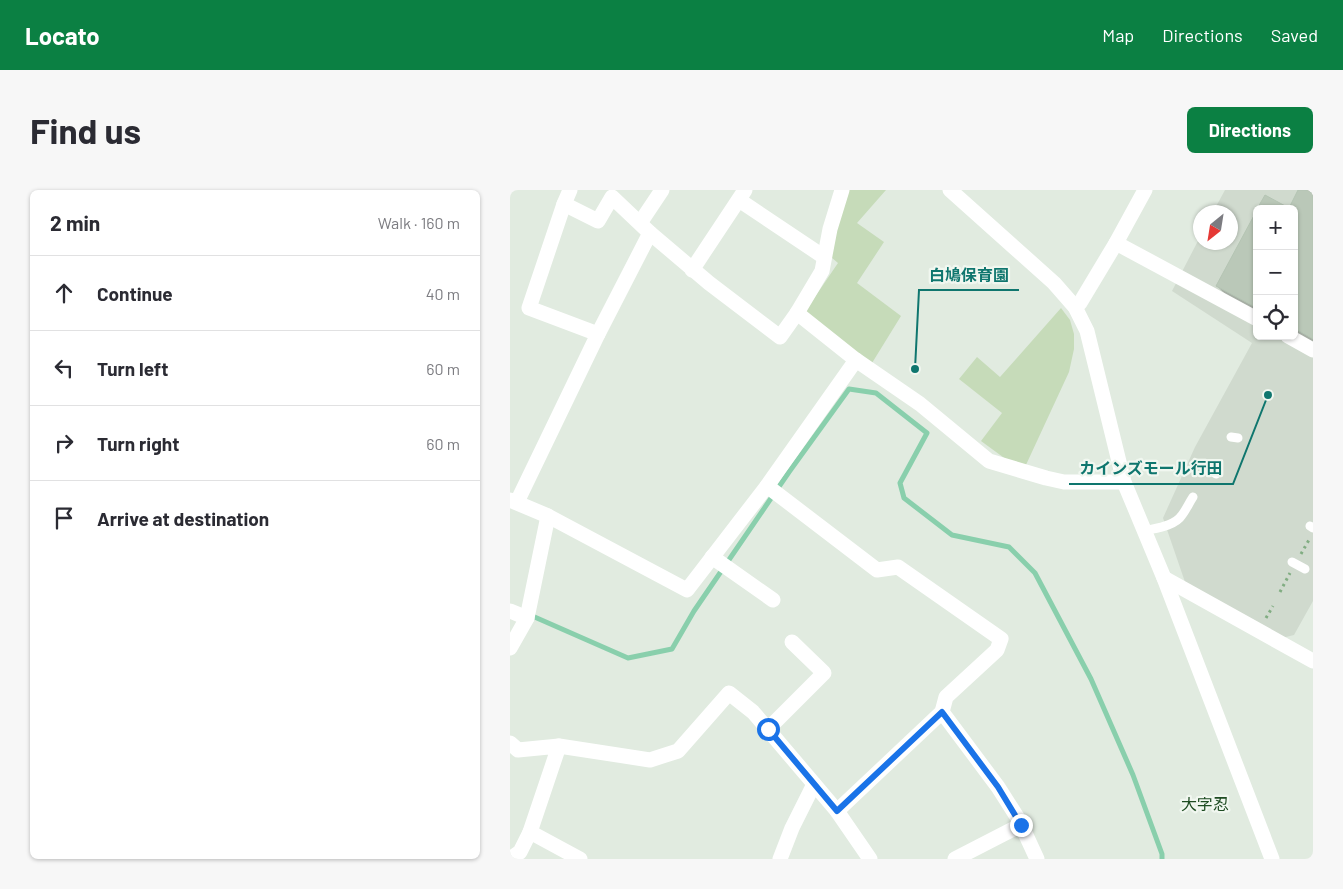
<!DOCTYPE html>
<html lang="en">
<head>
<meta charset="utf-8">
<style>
  body { margin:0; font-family:Barlow,"Noto Sans JP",sans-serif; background:#f7f7f7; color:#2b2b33 }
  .controls { position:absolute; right:15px; top:15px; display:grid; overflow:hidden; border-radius:8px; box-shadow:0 1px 4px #0004 }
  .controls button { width:45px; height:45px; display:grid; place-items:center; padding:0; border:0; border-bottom:1px solid #e1e1e2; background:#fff; color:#2b2b33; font:25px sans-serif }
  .compass { position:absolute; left:683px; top:15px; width:45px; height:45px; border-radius:50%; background:#fff; box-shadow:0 1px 4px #0004; rotate:210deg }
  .stop { position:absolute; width:15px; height:15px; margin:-11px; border:4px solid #1a73e8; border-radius:50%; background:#fff }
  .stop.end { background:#1a73e8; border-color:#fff; box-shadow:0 1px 5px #0008 }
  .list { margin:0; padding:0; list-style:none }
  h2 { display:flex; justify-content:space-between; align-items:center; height:65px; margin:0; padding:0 20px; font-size:21px }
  h2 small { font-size:16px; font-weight:400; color:#7c7c81 }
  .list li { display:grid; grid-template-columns:32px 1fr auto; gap:15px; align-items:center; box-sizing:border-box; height:75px; padding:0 20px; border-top:1px solid #e1e1e2 }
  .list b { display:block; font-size:19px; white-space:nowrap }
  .list em { font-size:16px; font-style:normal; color:#7c7c81 }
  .icon { flex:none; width:28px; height:28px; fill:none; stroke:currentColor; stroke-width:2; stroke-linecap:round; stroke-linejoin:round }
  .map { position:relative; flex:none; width:803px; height:669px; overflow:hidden; border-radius:8px }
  header { display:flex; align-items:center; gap:30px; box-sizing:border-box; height:70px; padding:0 25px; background:#0b8043; color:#fff }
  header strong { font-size:24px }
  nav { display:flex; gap:28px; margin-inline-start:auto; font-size:18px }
  .intro { display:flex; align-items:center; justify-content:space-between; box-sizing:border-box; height:120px; padding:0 30px }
  h1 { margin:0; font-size:35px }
  .button { padding:12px 22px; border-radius:8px; background:#0b8043; color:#fff; font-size:18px; font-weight:700 }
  main { display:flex; gap:30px; padding:0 30px }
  aside { flex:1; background:#fff; border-radius:8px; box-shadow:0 1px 4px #0004 }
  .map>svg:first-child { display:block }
  .built { fill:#d0dace; fill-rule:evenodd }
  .green { fill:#c6dbb9 }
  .shadow { fill:#0003 }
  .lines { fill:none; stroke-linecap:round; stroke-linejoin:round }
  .stream { stroke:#89cfac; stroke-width:5 }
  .building { fill:#bac8b8; stroke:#b4c4b3 }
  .path { stroke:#81ad82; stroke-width:3; stroke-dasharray:2.5 4; stroke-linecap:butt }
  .service { stroke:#fff; stroke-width:9 }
  .minor { stroke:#fff; stroke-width:15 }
  .tertiary { stroke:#fff; stroke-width:15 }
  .route { stroke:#1a73e8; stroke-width:6 }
  .labels { text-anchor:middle; stroke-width:4.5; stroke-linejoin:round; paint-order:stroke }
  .neighbourhood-label { font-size:16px; fill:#1e4c22; stroke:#f1f7f0 }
  .leader { fill:none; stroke:#0f766e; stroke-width:2 }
  .callout-dot { fill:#0f766e; stroke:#f1f7f0; stroke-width:2 }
  .callout-label { font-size:16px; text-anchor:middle; font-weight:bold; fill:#0f766e; stroke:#f1f7f0; stroke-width:4.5; stroke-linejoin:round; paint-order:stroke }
</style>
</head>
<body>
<header>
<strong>Locato</strong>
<nav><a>Map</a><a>Directions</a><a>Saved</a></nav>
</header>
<div class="intro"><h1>Find us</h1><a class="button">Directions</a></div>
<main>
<aside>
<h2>2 min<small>Walk · 160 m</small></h2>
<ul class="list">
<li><svg class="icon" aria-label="ahead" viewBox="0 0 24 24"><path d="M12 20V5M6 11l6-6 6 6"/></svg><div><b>Continue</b></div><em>40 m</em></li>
<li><svg class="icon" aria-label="left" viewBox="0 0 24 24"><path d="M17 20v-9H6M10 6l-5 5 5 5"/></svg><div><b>Turn left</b></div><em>60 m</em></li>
<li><svg class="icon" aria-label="right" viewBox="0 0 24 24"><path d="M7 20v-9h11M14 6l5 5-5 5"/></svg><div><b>Turn right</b></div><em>60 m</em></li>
<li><svg class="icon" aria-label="arrive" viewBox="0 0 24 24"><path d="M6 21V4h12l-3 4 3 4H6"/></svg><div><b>Arrive at destination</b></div></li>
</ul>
</aside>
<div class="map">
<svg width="803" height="669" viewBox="0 0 803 669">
  <rect width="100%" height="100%" fill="#e1ebe0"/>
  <!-- built -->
  <path class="built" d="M715,0H803V411L784,445L772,448L675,392L653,328L685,257L742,153L662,101L690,47L691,52H721V22H703ZM747,19H784V146H747Z"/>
  <!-- green -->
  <g class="green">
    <polygon points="338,0 376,0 347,33 374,52 347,93 391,126 362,173 294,123 328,73 321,67 331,21"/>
    <polygon points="551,118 560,130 564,144 564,159 559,182 515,277 497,270 471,251 492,223 449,189 467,167 490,187"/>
  </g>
  <!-- shadow -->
  <g class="shadow">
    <polygon points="790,0 803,0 803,154 784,144 784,19"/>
    <polygon points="747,22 747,124 721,110 707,96"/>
  </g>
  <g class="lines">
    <!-- stream -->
    <polyline class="stream" points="20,425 118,468 162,459 184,421 279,282 339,199 366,203 417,243 390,293 394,308 442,345 499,357 525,383 581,489 623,585 652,664 652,669"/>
  </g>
  <!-- building -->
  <g class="building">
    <polygon points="788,0 803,0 803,149 784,138 784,19 747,19 755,5 779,18"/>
    <polygon points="747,20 747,118 706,96"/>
  </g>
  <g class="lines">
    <!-- path -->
    <g class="path">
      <polyline points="791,364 800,348"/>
      <polyline points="770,402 780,383"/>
      <polyline points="756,428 763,416"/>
    </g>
    <!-- service -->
    <g class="service">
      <polyline points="721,247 728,248"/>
      <polyline points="698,279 706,284"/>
      <polyline points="800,336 803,338"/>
      <path d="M634,341C646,338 665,336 672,325C676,320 679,313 683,307"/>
      <polyline points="782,372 795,379"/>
    </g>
    <!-- minor -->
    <g class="minor">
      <polyline points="60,0 54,14 88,31 102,7 140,43 88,144"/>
      <polyline points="440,0 544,93 565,117 577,141 614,292 654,388 762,669"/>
      <polyline points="229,10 314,67"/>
      <polyline points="130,33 152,0"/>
      <polyline points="140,43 199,93 270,147 287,123 312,81 320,39 332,0"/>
      <polyline points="606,53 747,129"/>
      <polyline points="182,80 235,0"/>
      <polyline points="565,117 570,113 606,53 635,0"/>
      <polyline points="287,123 346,170 410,214 479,271 536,288 554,292 614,292"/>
      <polyline points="778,146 803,160"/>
      <polyline points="257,296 367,380 388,377 491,449 487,460 436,507 432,522 488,597 509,630 527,669"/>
      <polyline points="0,310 38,326 177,400 257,296 346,170"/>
      <polyline points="7,312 88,144 19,118 54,14"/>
      <polyline points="202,367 263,410"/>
      <polyline points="654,388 803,471"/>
      <polyline points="0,421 17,428"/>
      <polyline points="0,458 17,428 38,326"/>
      <polyline points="258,539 314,483 282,452"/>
      <polyline points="0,553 8,560 49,556 20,642"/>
      <polyline points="49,556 140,570 168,561 219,503 243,522 327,621 360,669"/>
      <polyline points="327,621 432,522"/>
      <polyline points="0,669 10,662 20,642 70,669"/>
      <polyline points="445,669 511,635"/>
    </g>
    <!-- tertiary -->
    <polyline class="tertiary" points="270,669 282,638 304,594"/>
  </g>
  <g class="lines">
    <!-- route -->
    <polyline class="route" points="258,539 327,621 432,522 488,597 511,635"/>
  </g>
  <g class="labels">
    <!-- neighbourhood labels -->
    <g class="neighbourhood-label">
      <text x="695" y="620">大字忍</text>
    </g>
  </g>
  <!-- callouts -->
  <path class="leader" d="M405 179L409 100H509M758 205L723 294H559"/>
  <g class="callout-dot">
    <circle cx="405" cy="179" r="5"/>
    <circle cx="758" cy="205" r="5"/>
  </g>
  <g class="callout-label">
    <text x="459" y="91">白鳩保育園</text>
    <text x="641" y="284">カインズモール行田</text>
  </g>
</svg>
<div class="controls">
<button>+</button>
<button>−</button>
<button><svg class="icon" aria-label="locate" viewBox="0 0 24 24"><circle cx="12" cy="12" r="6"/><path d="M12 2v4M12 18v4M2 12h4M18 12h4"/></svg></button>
</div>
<svg class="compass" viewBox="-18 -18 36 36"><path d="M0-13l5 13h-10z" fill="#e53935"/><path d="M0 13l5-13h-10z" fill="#7c7c81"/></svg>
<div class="stop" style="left:258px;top:539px"></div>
<div class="stop end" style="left:511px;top:635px"></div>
</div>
</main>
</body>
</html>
